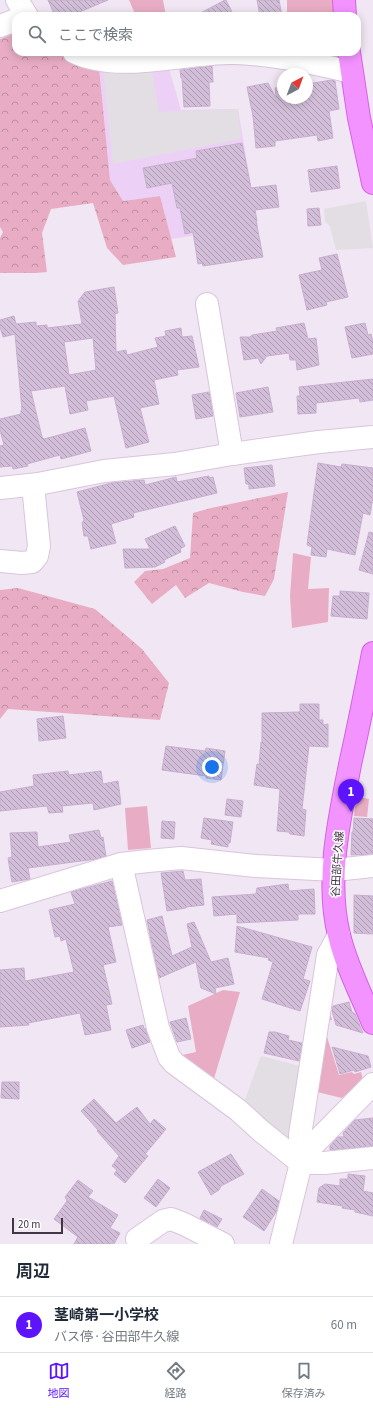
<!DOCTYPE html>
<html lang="ja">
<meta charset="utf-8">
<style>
body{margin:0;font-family:"Source Sans 3","Noto Sans JP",sans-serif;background:#f2f2f3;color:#1f2937}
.compass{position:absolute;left:277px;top:68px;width:36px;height:36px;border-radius:50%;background:#fff;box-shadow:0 2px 10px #0003;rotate:41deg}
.scale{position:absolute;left:12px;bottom:10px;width:51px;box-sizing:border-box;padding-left:4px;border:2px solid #423546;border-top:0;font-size:11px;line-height:14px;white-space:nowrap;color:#423546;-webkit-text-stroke:3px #fff;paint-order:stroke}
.you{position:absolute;left:212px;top:767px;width:14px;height:14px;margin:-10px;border:3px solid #fff;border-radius:50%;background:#1a73e8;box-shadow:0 0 0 6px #1a73e833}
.badge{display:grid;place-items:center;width:26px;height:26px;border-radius:50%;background:#5e13fd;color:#fff;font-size:13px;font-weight:700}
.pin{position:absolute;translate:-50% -33px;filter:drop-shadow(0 1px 2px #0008)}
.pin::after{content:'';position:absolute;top:21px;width:14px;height:12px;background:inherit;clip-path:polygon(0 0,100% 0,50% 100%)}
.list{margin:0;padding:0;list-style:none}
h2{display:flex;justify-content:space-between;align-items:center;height:52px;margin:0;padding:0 16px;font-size:17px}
h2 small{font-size:13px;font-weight:400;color:#747a83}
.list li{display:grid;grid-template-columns:26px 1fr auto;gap:12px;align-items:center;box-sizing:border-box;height:56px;padding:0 16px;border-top:1px solid #e0e1e3}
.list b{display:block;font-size:15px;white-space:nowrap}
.list p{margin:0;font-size:13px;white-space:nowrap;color:#747a83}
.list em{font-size:13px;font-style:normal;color:#747a83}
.icon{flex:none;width:22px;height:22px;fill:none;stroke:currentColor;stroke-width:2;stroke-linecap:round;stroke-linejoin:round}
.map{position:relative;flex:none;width:373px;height:1244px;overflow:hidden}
.search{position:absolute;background:#fff;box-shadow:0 2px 10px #0003;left:12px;right:12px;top:12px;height:44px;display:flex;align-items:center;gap:10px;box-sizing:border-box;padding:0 14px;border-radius:12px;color:#747a83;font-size:15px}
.sheet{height:108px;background:#fff}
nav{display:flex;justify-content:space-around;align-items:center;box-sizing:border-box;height:56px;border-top:1px solid #e0e1e3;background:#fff;font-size:11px;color:#747a83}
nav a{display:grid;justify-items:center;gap:2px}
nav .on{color:#5e13fd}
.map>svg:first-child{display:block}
</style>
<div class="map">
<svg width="373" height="1244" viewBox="0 0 373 1244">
<defs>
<pattern id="forest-crowns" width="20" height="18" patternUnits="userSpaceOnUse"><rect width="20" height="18" fill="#e8adc4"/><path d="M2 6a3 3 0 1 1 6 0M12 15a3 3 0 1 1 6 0" fill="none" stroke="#be8ea1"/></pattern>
<pattern id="building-back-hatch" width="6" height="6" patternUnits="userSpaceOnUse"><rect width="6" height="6" fill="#d2bed8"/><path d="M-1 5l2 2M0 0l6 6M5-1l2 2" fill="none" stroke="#ac9bb1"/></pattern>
</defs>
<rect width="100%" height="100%" fill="#f1e6f3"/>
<path fill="#ecd0f6" d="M168,65l13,45 57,-1 20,117 -87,13 -11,-43 -37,5 -13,-21 -11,-113z"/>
<g fill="#e8adc4">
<path d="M129,0h34l3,16h-30z"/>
<path d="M287,0h47l1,16h-48z"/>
<path d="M303,52h34l1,5 -5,3z"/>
<path d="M293,553l18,4 -3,32 21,-1 -1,34 -36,6 -2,-32z"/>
<path d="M359,797l10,2 -2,18 -13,-1 2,-18z"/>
<path d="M147,806l4,42 -23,2 -3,-42z"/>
<path d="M223,990l17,2 -27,90 -35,-26 18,-4 -8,-46z"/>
<path d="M328,1006l4,14 -7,2 -2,2 16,51 13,-3 2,2 7,-2 2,8 -21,18 -29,-7 12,-84z"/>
</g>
<g fill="url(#forest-crowns)">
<path d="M16,33v19h41l18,9 24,6 11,113 13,21 37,-5 16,61 -53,8 -16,-17 -14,-45 -42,6 -9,24 5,39 -11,1h-36v-35l3,-6 -3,-5v-188z"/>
<path d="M288,492l-14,87 -9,17 -22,-4 -34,-9 -24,15 -9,-13 -24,19 -18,-22 11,-11 18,-2 27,-11 3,-45 18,-5z"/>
<path d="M18,588l77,21 47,40 27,34 -9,37 -152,-11 -8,10v-129z"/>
</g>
<g fill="#e2dee4">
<path d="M152,69l7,43 79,-3 3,30 -128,25 -10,-93z"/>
<path d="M366,201l7,47 -37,2 -6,-24 -5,-5 -1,-12z"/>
<path d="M261,1056l43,11 -12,69 -5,3 -44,-34z"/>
</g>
<g fill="url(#building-back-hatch)" stroke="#c8aed0" fill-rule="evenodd">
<path d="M48,0h60l-38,16h-15z"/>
<path d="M226,0l8,16h-39l30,-16z"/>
<path d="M257,0h22l3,16h-22z"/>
<path d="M212,66l1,16h-4l1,24 -26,1 -2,-29h-1l-1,-8z"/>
<path d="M332,80l3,1 4,28 -10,2 4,27 -15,3 -1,-6 -42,6v5l-19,2 -3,-32 -6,-29 21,-4 7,13h1l-1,-8 8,-1v11h24v-14z"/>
<path d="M242,143l9,45 25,-3 3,22 -24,3 2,11h-1l7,36 -60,9 -1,-3 -4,1 -5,-32 -8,2 -5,-26h-3l-5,-25 -25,5 -4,-20 54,-10 -1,-7z"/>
<path d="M337,166l3,22 -29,4 -3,-22z"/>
<path d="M319,208l2,17 -13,1 -1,-17z"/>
<path d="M337,254l11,43 -22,5 1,3 -20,5 -8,-35 23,-5 -3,-12z"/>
<path d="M114,287l4,26 -3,1 1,38 10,-2 1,5 31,-8 -3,-9 11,-2 -1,-5 16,-3 1,9 10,-1 7,31 -22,3 1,5 -24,5 5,24 -19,4 9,34 -23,6 -12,-52 -28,5 2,9 -18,4 -5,-28 -34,5 11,46 2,2 41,-11 6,23 -30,8 -1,-4 -33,9 1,2 -15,3 -1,-3 -12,1v-21l4,-1 -4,-15v-11l21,-5v-4h1l-7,-76 -12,3 -3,-10v-7l14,-4 2,8 20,-2v4l11,-1v3l35,-4 -4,-23 7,-9zM93,338l3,32 -27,5 -5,-33z"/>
<path d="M304,323l4,16 8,-1 3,27 -22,5 -1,-10h-6l-1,-7 -22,3 -6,8 -3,-6 -14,2 -4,-23h10l2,-2 25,-4 -1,-3z"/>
<path d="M365,323l3,12 3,-1 2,8v12l-21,4 -7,-31z"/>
<path d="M373,379v21l-13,2 -1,-4 -43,5v10l-18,1 -1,-18h3l-1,-9z"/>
<path d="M268,387l5,25 -33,5 -4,-24z"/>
<path d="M209,392l4,24 -17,3 -4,-24z"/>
<path d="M318,463l23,4 1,-3 31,4v29l-3,18 -7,-2 -8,42 -28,-6 -1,8 -15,-2 1,-8 -5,-2z"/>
<path d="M272,465l3,21 -26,3v-5h-3l-2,-16z"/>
<path d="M209,476v2l4,-1 4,16 -84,20 1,4 -23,7 5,19 -25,6 -3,-13h-4l-2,-13 2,-3 -7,-28 34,-9 33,-3 1,5 31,-8 1,5z"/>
<path d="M175,526l10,20 -5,3 1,3 -17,8 1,2 -10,5 -30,1 -2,-19h27l-5,-10z"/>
<path d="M369,532l4,1v41l-14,-4z"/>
<path d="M340,591l29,2 -2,26 -36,-3 2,-20h7z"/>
<path d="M300,704h19v16h4v5l5,-1v23l-19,-1 -7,63 4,1 -2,26 -14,-2 -1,-2 -12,-1 3,-42 -26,-4 3,-21 2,1 2,-23h1v-29l38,-1z"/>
<path d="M63,716l3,22 -27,3 -2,-22z"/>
<path d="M166,746l39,5 1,-3 19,3 -4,29 -15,-2v-2l-44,-6z"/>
<path d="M68,771l1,4 32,-4 2,13 15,-3 3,23 -27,6 -1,-7 -31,3 1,6 -14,1 -2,-7 -47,5v-19l34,-6 -1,-11z"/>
<path d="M227,799l16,2 -2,16 -16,-2z"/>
<path d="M204,818l29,4 -3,21h-2v4l-17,-3 1,-4 -11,-2z"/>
<path d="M354,818l19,1v35l-22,1 1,-23h1z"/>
<path d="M162,821l13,1 -1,17 -13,-1z"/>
<path d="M99,830l2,8 2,-1 3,19 -10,3 -68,9 2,11 -18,3 -4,-24 4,-1 -2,-24 27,-1 1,15 33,-5 -2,-7z"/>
<path d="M183,871l2,9 16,-1 3,26 -18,2v1l-19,3 -6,-38z"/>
<path d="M112,881l10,44 -14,2 8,35 -13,3 9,39 -6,1 5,25 -26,5 -5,-22 -52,10 1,2 -29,2v-57l24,-2 1,13 49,-9 -8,-33 -5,2 -1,-5 -5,1 -6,-27 26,-6 -4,-12z"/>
<path d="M288,884l1,7 25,-2 1,25h-17v6l-61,3v-9l-23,2 -2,-19 44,-3 1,-6z"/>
<path d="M354,895l19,1v38l-19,-1z"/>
<path d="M162,916l10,40 20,-9 -5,-23 7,-2 17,40 17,-4 6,26 -19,4 1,6 -15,-6 -5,-26 -37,16 -12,-58z"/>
<path d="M237,926l75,21 -9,32 7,2 -10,30 -38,-12 11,-37 -5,-2 1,-2 -34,-6z"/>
<path d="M349,1002l3,10 3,2 8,19 -27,-8 -4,-14 1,-5z"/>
<path d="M186,1018l5,21 -14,3 -7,-20z"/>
<path d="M143,1025l1,4 1,-1 5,14 -18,6 -6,-18z"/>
<path d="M269,1032h6l14,4 -1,4 14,3 -3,18 -35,-8z"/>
<path d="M332,1047l36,9 3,11 -16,5 -1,-2 -14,4z"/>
<path d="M2,1082h17v17l-18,-1z"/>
<path d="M94,1099l22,24 21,-16 13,17 4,-5 12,10 -21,25 3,2 -23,27 -11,-9 3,-4 -5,-4 7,-10 -22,-25 1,-1 -17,-19z"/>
<path d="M373,1118v28l-43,4v-4l8,-9h6l-1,-4 12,-13z"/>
<path d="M231,1154l13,20 -23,12 -2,4 -8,5 -13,-23z"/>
<path d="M348,1174l17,2 -2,15 10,2v23l-18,-4v-2l-13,-2 1,-2 -26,-4 2,-14 6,-4 15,2v-7h8z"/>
<path d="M158,1179l12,9 -14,19 -12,-9z"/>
<path d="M78,1180l15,11 -5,6 30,18 -8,13 10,5 -6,11h-40l4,-7 -24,-18 13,-18 -2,-4z"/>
<path d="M262,1189l17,12 -3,11 -12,19 -21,-14z"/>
<path d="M204,1210l18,9 -5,8 -17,-9z"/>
</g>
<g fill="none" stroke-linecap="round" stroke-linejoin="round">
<defs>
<g id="minor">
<path d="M17,0l10,16"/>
<path d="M0,26l16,-6"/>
<path d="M74,52c46,22 111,0 160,1 40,1 79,10 117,19"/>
<path d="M207,304l25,150"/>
<path d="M0,488l38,-4 66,-13 71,-7 57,-10 87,-12 54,-5"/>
<path d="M0,561l22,2 10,-1 5,-6 2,-10 -6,-61"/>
<path d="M121,864l37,164 11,29 5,6 64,47 23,21 40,32h23l49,-5"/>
<path d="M0,901l121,-37 27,-3 33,-3 75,8 79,4 38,-4"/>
<path d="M301,1163l12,-18 60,-61"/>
<path d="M137,1239l26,-18 8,-2 13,5 39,20"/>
<path d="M281,1244l20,-81 -1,-28 28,-180 11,-20"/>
</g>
<g id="major">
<path d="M344,0l1,16"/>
<path d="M349,52l10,66 14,65"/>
<path d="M373,653c-7,36 -14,71 -22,107 -11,55 -26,119 -12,175 7,30 22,59 34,88"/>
</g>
</defs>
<use href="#minor" stroke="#d9c5dd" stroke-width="24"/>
<use href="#major" stroke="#d461e5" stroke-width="24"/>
<use href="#minor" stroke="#fff" stroke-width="22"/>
<use href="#major" stroke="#f393ff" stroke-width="22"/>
</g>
<g text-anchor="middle" stroke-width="3" stroke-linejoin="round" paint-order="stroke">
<g font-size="11" fill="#423546" stroke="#fff">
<text transform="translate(337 864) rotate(-86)" y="4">谷田部牛久線</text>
</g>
</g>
</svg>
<svg class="compass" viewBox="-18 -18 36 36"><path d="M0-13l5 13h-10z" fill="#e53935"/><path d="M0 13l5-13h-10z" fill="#747a83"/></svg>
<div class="scale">20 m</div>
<div class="you"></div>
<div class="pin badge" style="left:351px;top:812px">1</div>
<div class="search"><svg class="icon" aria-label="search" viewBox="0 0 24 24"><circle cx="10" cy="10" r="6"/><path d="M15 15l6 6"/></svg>ここで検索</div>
</div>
<section class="sheet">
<h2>周辺<small></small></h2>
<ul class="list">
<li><span class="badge">1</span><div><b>茎崎第一小学校</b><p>バス停 · 谷田部牛久線</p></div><em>60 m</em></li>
</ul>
</section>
<nav>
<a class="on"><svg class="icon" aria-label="map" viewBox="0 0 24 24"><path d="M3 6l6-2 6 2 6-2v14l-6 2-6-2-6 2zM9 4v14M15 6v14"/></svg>地図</a>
<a><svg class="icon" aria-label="directions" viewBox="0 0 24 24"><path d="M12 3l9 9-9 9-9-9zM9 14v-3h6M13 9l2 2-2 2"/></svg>経路</a>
<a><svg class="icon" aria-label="saved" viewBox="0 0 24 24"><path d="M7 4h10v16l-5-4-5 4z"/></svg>保存済み</a>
</nav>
